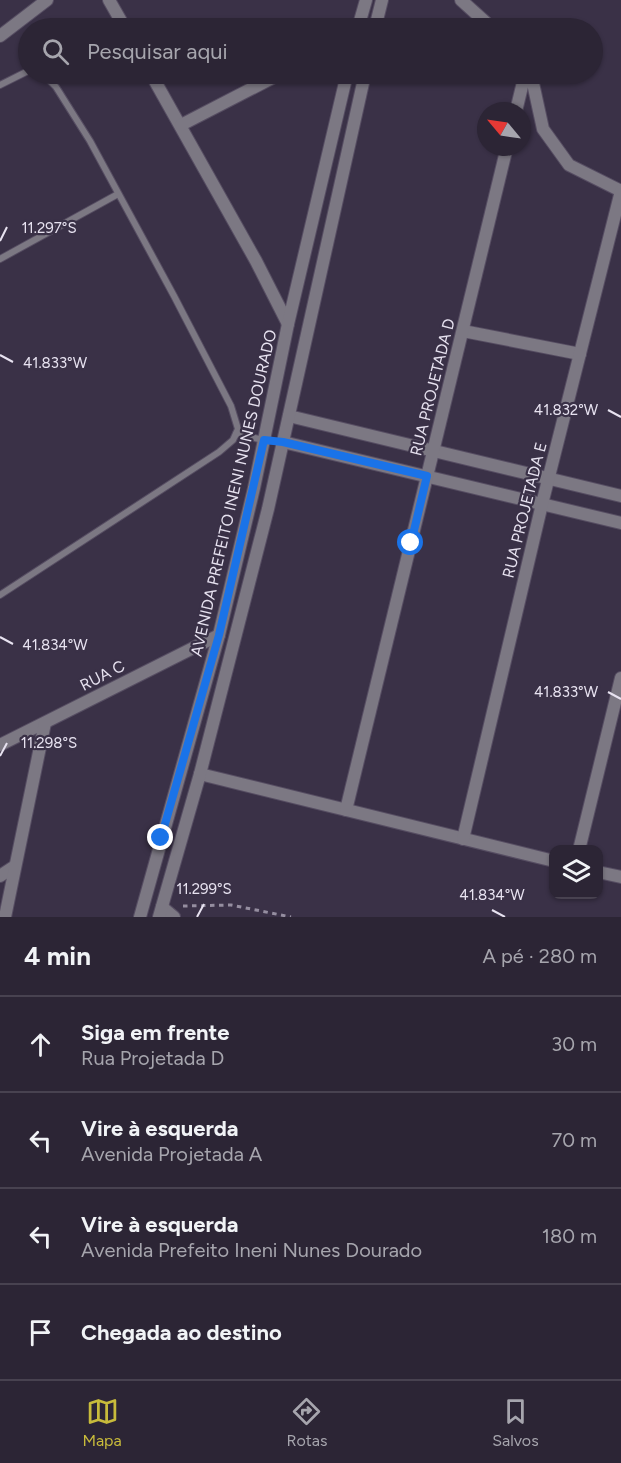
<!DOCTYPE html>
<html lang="pt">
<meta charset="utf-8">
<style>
body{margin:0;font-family:Figtree,sans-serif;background:#383141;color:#f1f3f6}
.controls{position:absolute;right:18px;bottom:18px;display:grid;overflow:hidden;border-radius:12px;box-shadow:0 2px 4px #0004}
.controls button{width:54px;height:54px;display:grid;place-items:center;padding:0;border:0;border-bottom:2px solid #484250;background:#2c2535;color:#f1f3f6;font:30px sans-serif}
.compass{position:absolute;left:477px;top:102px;width:54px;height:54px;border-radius:50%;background:#2c2535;box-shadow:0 2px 4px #0004;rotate:299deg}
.stop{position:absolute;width:18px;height:18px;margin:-14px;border:4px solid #1a73e8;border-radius:50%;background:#fff}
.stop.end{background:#1a73e8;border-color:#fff;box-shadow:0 2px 6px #0008}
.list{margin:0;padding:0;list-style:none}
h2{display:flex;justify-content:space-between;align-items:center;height:78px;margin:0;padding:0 24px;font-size:26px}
h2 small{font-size:20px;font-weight:400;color:#a6a5ad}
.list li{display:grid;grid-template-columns:39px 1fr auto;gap:18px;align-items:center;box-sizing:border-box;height:96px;padding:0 24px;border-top:2px solid #484250}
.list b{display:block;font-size:22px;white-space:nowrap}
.list p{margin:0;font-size:20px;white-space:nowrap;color:#a6a5ad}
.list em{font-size:20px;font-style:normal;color:#a6a5ad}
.icon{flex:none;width:33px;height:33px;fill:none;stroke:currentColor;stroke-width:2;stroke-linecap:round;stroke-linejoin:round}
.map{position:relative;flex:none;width:621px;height:917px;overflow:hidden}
.search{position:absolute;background:#2c2535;box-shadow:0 2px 4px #0004;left:18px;right:18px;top:18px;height:66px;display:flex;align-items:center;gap:15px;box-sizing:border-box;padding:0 21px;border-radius:33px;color:#a6a5ad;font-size:22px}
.sheet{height:462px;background:#2c2535}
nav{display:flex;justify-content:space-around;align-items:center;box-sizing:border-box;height:84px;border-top:2px solid #484250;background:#2c2535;font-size:16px;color:#a6a5ad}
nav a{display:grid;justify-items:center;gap:3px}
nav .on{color:#c8bb3b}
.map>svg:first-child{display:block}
</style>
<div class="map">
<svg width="621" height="917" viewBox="0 0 621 917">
<rect width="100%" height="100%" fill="#3a3147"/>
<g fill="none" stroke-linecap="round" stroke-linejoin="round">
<defs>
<g id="service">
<path d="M0,85l28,-14"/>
<path d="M0,259l118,-65"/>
<path d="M236,434l28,6"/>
<path d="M0,595l219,-143 14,-12 5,-11 -7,-23 -57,-110 -84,-155 -34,-54 -13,-13"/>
</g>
<g id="minor">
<path d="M109,0l16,28"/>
<path d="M461,0l31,28"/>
<path d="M0,36l47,-36"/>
<path d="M151,74l105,187 32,63"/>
<path d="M531,74l12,55 26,36 52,26"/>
<path d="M516,111l9,-37"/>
<path d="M181,125l99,-51"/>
<path d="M463,331l117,23"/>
<path d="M289,416l332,80"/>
<path d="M283,442l338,81"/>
<path d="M0,745l219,-110"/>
<path d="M200,774l354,87"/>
<path d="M346,810l161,-663"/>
<path d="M463,839l79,-335 79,-313"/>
<path d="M579,850l42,-172"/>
<path d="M598,872l23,5"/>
<path d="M0,876l15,-10"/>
<path d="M162,907l12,10"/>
<path d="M5,917l40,-194"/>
</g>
<g id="tertiary">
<path d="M358,28l8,-28"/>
<path d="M375,28l7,-28"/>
<path d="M140,917l79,-282 35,-147 34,-164 59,-250"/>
<path d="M159,917l41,-143 68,-265 97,-435"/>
</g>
</defs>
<use href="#service" stroke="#564d62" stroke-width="8"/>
<use href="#minor" stroke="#564d62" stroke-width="14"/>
<use href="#tertiary" stroke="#564d62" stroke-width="14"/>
<path stroke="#958ea0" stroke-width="3" stroke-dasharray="4.5 4.5" stroke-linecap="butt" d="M183,906l48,-1 60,12"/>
<use href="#service" stroke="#7c7883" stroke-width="6"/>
<use href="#minor" stroke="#7c7883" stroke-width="12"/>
<use href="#tertiary" stroke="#7c7883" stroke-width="12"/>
</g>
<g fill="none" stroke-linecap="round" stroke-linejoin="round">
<path stroke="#1a73e8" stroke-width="8" d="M161,838l58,-203 45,-195 19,2 144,34 -16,67"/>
</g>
<path fill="none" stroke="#e7e2f0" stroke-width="2" d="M0,241l7,-14M0,355l13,7M608,410l13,7M0,637l13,7M608,692l13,7M0,756l7,-13M492,910l13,7M197,917l7,-13"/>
<g text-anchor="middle" stroke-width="4.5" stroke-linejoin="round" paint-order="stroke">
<g font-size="16" fill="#e7e2f0" stroke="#3a3147">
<text transform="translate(432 387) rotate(-76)" y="6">RUA PROJETADA D</text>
<text transform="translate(233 493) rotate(-77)" y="6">AVENIDA PREFEITO INENI NUNES DOURADO</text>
<text transform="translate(524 510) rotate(-76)" y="6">RUA PROJETADA E</text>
<text transform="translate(102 675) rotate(-27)" y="6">RUA C</text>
</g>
</g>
<g font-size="15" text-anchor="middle" fill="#e7e2f0" stroke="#3a3147" stroke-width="4.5" stroke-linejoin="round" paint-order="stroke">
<text x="49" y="233">11.297°S</text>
<text x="55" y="368">41.833°W</text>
<text x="566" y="415">41.832°W</text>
<text x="55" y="650">41.834°W</text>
<text x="566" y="697">41.833°W</text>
<text x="49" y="748">11.298°S</text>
<text x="204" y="894">11.299°S</text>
<text x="492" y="900">41.834°W</text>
</g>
</svg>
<div class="controls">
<button><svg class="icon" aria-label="layers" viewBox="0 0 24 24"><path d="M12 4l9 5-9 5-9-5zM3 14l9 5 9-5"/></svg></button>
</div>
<svg class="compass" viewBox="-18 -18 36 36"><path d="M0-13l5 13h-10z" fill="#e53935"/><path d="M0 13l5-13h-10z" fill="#a6a5ad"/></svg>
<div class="stop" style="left:411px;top:543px"></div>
<div class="stop end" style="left:161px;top:838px"></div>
<div class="search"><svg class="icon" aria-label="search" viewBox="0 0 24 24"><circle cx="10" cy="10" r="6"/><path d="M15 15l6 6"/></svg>Pesquisar aqui</div>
</div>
<section class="sheet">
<h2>4 min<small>A pé · 280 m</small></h2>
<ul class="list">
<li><svg class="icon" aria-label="ahead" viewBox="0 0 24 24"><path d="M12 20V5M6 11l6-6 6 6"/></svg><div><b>Siga em frente</b><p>Rua Projetada D</p></div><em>30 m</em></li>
<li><svg class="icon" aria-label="left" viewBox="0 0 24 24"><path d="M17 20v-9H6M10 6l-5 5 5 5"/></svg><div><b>Vire à esquerda</b><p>Avenida Projetada A</p></div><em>70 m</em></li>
<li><svg class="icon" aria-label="left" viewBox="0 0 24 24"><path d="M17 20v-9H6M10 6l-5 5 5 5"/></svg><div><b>Vire à esquerda</b><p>Avenida Prefeito Ineni Nunes Dourado</p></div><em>180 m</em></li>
<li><svg class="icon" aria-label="arrive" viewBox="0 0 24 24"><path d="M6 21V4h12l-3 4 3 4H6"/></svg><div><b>Chegada ao destino</b></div></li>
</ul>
</section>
<nav>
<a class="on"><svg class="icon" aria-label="map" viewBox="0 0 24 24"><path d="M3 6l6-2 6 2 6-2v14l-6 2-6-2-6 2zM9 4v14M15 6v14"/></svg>Mapa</a>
<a><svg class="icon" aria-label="directions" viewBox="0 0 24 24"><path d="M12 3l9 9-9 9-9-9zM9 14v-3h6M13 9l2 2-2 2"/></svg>Rotas</a>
<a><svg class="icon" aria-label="saved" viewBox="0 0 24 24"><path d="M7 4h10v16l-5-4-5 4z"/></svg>Salvos</a>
</nav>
